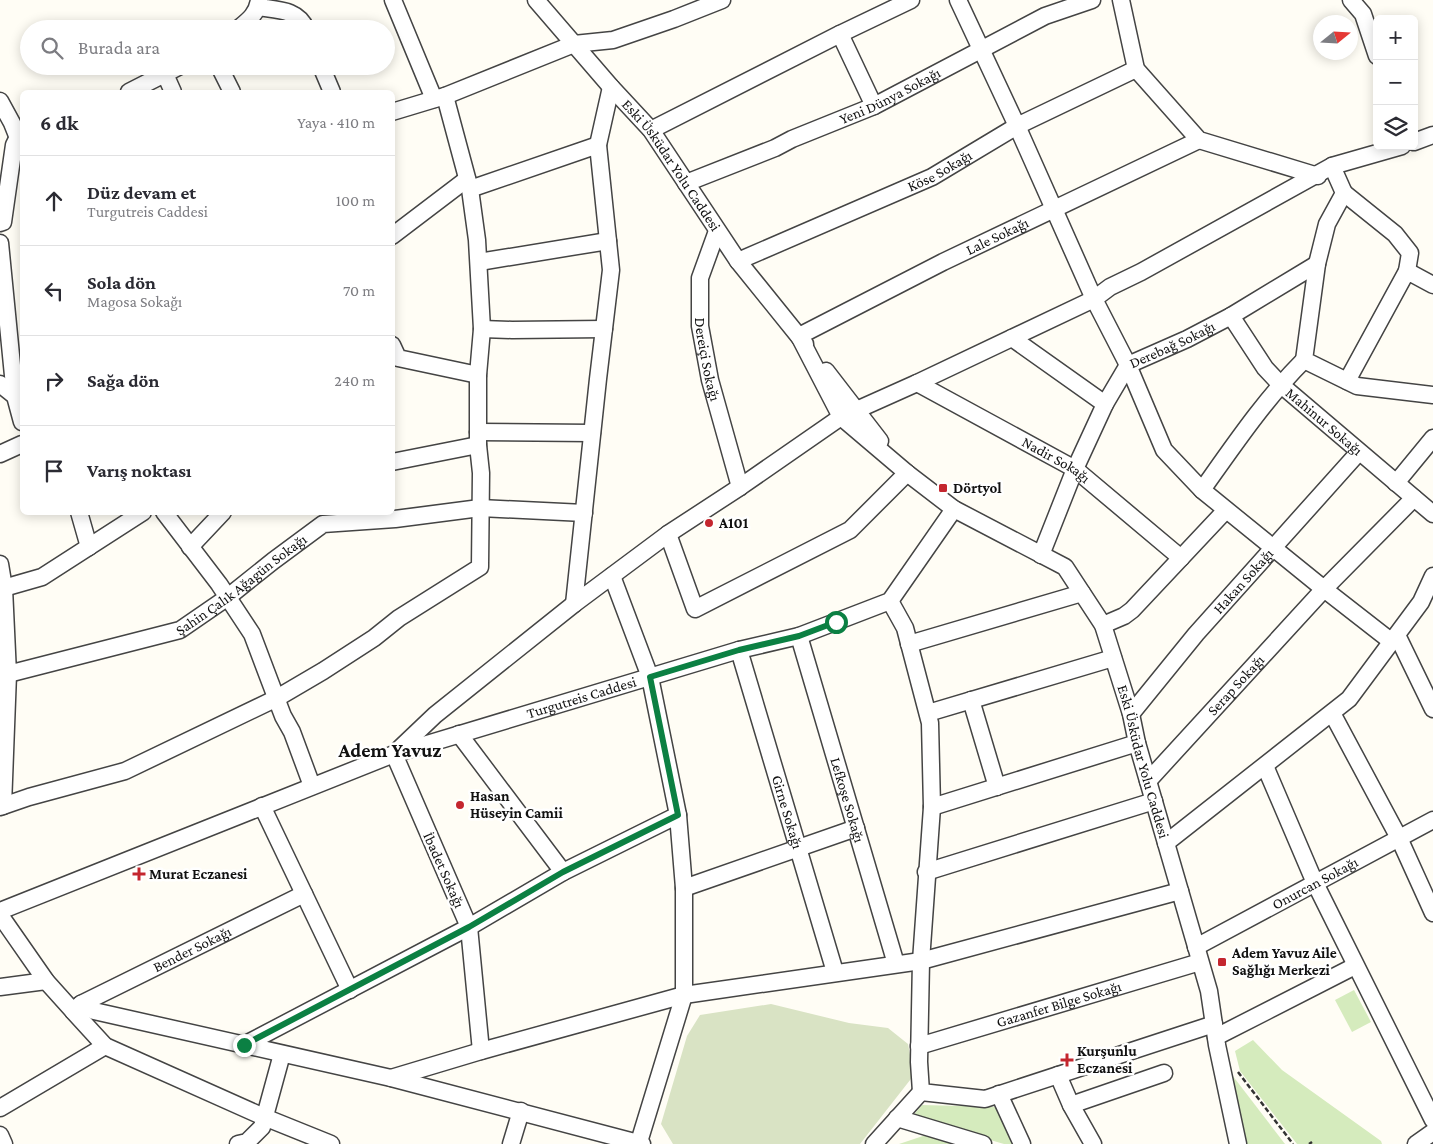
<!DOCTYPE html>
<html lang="tr">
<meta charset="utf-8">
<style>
body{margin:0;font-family:"Crimson Pro",serif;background:#f7f7f7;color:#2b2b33}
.controls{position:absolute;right:15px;top:15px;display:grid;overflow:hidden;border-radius:8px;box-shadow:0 2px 12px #0003}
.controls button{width:45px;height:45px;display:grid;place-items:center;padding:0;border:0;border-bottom:1px solid #e1e1e2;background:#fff;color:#2b2b33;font:25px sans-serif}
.compass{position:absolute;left:1313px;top:15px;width:45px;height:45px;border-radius:50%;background:#fff;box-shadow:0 2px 12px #0003;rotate:72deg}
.stop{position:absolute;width:15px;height:15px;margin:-11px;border:4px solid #0b8043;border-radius:50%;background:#fff}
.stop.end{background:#0b8043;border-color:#fff;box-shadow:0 1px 5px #0008}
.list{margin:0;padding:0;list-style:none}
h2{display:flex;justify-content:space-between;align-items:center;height:65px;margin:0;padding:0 20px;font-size:21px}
h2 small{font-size:16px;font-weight:400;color:#7c7c81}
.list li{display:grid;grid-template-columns:32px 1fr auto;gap:15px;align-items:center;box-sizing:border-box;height:90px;padding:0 20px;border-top:1px solid #e1e1e2}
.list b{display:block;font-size:19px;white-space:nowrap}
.list p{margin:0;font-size:16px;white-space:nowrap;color:#7c7c81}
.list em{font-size:16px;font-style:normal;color:#7c7c81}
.icon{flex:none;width:28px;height:28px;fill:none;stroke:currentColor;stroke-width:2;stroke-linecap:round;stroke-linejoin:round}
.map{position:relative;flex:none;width:1433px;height:1144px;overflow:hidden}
.search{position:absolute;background:#fff;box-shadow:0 2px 12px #0003;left:20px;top:20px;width:375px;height:55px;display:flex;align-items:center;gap:12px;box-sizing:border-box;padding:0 18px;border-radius:28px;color:#7c7c81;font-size:19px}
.panel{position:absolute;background:#fff;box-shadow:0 2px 12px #0003;left:20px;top:90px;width:375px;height:425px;border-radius:8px}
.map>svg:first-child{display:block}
</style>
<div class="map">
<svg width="1433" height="1144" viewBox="0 0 1433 1144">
<rect width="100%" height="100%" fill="#fffdf5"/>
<g fill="#d5ebbd">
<path d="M1354,990l17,32 -19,10 -17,-32z"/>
<path d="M1253,1040l29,30 99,71 1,3h-85l-57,-73 -5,-20z"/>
<path d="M1229,1071l56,73h-40z"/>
<path d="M922,1105l78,2 14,37h-10l-92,-27z"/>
<path d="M926,1135l40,9h-67z"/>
</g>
<path fill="#d9e3c4" d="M771,1004l78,19 39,5 20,16 6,31 -54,69h-187l-12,-20 26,-88 13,-21z"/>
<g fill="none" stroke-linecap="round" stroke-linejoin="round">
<defs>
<g id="minor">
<path d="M393,0l41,99"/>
<path id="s1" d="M536,0l75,87 40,43 87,131 67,83"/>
<path d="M958,0l59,126 77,173 34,66 36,85 38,40 122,99 90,-91"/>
<path d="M1121,0l15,69 63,71 119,36"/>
<path d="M1351,0l12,14 14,42"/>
<path d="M258,7c19,3 40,2 48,22"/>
<path d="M238,29c11,-9 19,-15 21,-29"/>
<path d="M840,34l34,72"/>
<path d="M219,66l13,26"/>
<path d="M321,66l11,26"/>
<path d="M165,74l8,18"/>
<path d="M129,92l51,-26"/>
<path d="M0,101l12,22 10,25"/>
<path d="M392,112l53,-16 129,-52 39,-4 61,-21 48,-19"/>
<path d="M651,130l189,-96 71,-34"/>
<path d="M1414,142l19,-7"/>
<path d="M1332,166l12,27 -17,31 -10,40 -13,96 53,26 76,9"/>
<path id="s2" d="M686,183l89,-35 17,-9 82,-33 171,-90 47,-16"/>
<path d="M470,189l128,-44"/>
<path d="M1344,193l51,41 15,19 -3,18"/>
<path d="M0,223l3,-1 11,-77 2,-4 6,-3"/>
<path id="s3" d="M717,231l-17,47v48l10,54 30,107"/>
<path d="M392,236l75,-57"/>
<path d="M0,243l15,153"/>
<path id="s4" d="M738,261l194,-84 85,-51 119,-57"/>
<path d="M479,262l129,-21"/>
<path id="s5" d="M1231,316l34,52 15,16 153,130"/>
<path d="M482,329l30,1 92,-1"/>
<path id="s6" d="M799,336l42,81 66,56 47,36 111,58 38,58 28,89 6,29 72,248 8,54 21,99"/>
<path id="s7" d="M799,336l144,-74 256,-122"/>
<path d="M1012,338l93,66"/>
<path d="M392,345l6,13 80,17"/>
<path d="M826,371l54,70"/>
<path d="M1347,381l60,-110 26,14"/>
<path id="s8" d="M917,383l158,86 106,89"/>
<path d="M0,384l15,12 7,26"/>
<path d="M478,432l114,1"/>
<path d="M0,454l22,-10"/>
<path d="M392,462l86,-17"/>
<path d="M1396,483l37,-45"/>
<path d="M1202,490c32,-45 63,-91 102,-130"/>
<path d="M79,512l10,35"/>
<path d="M164,512l55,72 33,50 31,82 9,16 20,54"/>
<path d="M668,534l27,75 155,-79 57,-57"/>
<path d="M190,547l33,-35"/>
<path id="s9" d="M1041,555l34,-86 30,-65 23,-39 59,-26 44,-23 86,-52"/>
<path id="s10" d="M0,564l4,24 4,86 172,-44 48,-33 45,-36 50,-37 72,-5 85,-11 104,5"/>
<path d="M612,576l38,101 28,138"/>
<path d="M0,589l42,-12 101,-65"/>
<path d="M890,601l15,27 25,95 2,84 -11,154 -2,101 2,30 64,7 229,-75"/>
<path d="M574,604l24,-225 13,-109 -13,-125 13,-58"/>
<path d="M1103,625l21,-9 8,-6 94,-100"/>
<path d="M1397,635l36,74"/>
<path id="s11" d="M799,636l97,328"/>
<path d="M909,644l173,-51"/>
<path id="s12" d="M739,650l96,322"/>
<path d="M971,700l26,87"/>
<path d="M928,713l185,-55"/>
<path d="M1332,713l67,125 34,75"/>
<path id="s13" d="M1131,714l65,-80 163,-182"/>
<path d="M459,734l104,138"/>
<path d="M1265,766l50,117 118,237"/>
<path id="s14" d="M1148,781l176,-192 68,53"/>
<path d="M3,806l5,-132"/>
<path d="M262,806l88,184"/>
<path d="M0,807l29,-10 96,-26 152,-73 46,-27 51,-33 25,-20 81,-51 1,-94 -3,-28v-70l4,-46 -5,-89 -7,-51 -25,-93"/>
<path d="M932,807l205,-64"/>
<path d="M1166,843l183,-144 72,-97 12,-26"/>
<path d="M926,872l228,-71"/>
<path d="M684,888l172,-60"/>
<path d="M0,911l394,-157 41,-39 139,-111 94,-70 72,-47 101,-70 76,-34 177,-84 16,-12 31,-15 191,-106 70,-20"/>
<path d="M0,915l46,66 27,30 8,-7 13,7 297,67 251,66"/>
<path id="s15" d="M1196,947l237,-127"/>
<path d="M0,987l46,-6"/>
<path id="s16" d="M81,1004l223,-110"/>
<path d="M73,1011l32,35 159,71 67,27"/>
<path d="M1216,1037l139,-71"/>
<path d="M244,1045l225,-118 94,-55 115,-57 6,73v107l-45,147"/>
<path id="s17" d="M919,1046l281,-84"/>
<path id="s18" d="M481,1051l-12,-124 -75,-173 345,-104 60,-14 91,-35 64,-92"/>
<path d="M1058,1075l13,30 22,39"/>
<path d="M391,1078l90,-27 203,-56 237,-34 259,-70"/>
<path d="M999,1094l23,50"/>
<path d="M1071,1105l93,-32"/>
<path d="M0,1108l105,-62"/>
<path d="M897,1118l86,26"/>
<path d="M0,1135l4,9"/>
<path d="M238,1144l9,-2 15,-15 20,-73"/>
<path d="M511,1144l10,-33"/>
<path d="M874,1144l47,-52"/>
<path d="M1416,1144l17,-12"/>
</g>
</defs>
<use href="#minor" stroke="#444" stroke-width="19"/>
<g stroke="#333" stroke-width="2.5" stroke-dasharray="5 2.5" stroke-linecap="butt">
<path d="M1238,1072l55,72"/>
<path d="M1309,1144l3,-2"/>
</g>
<use href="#minor" stroke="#fff" stroke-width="16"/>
</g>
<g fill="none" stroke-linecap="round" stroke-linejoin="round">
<path stroke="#0b8043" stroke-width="6" d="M244,1045l225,-118 94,-55 115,-57 -28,-138 89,-27 60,-14 37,-14"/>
</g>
<g fill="#c4262e" stroke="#fff" stroke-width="2">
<rect x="938" y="483" width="10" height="10" rx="2.5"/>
<circle cx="709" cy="523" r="5"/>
<circle cx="460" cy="805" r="5"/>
<path d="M136.5 866.5h5v5h5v5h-5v5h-5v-5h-5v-5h5z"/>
<rect x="1217" y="957" width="10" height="10" rx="2.5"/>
<path d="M1064.5 1052.5h5v5h5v5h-5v5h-5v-5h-5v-5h5z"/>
</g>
<g text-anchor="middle" stroke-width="5" stroke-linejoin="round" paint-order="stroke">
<g font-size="15" fill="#111" stroke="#fff">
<text dy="5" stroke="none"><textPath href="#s2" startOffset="222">Yeni Dünya Sokağı</textPath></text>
<text dy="5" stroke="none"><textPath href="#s1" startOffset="214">Eski Üsküdar Yolu Caddesi</textPath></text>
<text dy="5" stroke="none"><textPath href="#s4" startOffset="221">Köse Sokağı</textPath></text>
<text dy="5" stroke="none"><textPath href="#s7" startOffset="222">Lale Sokağı</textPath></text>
<text dy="5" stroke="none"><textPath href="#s9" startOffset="258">Derebağ Sokağı</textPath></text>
<text dy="5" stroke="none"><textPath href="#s3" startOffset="132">Dereiçi Sokağı</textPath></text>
<text dy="5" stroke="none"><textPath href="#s5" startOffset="142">Mahinur Sokağı</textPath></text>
<text dy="5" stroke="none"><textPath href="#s8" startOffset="159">Nadir Sokağı</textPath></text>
<text dy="5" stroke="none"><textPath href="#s13" startOffset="174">Hakan Sokağı</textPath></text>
<text dy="5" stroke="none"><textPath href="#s10" startOffset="364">Şahin Çalık Ağagün Sokağı</textPath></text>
<text dy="5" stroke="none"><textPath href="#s14" startOffset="130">Serap Sokağı</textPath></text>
<text dy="5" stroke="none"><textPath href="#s18" startOffset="509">Turgutreis Caddesi</textPath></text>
<text dy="5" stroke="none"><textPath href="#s6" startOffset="574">Eski Üsküdar Yolu Caddesi</textPath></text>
<text dy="5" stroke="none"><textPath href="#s11" startOffset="171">Lefkoşe Sokağı</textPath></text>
<text dy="5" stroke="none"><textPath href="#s12" startOffset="169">Girne Sokağı</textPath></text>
<text transform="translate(444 870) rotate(66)" y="5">İbadet Sokağı</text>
<text dy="5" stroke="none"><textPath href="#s15" startOffset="135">Onurcan Sokağı</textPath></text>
<text dy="5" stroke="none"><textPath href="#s16" startOffset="124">Bender Sokağı</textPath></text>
<text dy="5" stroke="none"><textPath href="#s17" startOffset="146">Gazanfer Bilge Sokağı</textPath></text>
</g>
<g font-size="15" font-weight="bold" fill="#111" stroke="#fff" text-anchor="start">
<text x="953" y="493">Dörtyol</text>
<text x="719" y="528">A101</text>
<text x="470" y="801">Hasan<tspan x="470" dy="17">Hüseyin Camii</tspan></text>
<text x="149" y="879">Murat Eczanesi</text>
<text x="1232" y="958">Adem Yavuz Aile<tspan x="1232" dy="17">Sağlığı Merkezi</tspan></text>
<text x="1077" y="1056">Kurşunlu<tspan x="1077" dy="17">Eczanesi</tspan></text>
</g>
<g font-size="20" font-weight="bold" fill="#111" stroke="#fff">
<text x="390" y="757">Adem Yavuz</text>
</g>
</g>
</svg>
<div class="controls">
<button>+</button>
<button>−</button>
<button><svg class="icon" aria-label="layers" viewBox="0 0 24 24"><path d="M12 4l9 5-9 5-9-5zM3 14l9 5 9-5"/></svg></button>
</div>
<svg class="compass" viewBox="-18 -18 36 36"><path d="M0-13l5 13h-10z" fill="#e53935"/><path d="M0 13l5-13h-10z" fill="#7c7c81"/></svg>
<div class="stop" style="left:836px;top:622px"></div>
<div class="stop end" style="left:244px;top:1045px"></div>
<div class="search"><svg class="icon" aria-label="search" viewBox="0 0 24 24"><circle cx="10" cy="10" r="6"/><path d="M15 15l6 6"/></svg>Burada ara</div>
<section class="panel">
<h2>6 dk<small>Yaya · 410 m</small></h2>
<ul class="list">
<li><svg class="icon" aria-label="ahead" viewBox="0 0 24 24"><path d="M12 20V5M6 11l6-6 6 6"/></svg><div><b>Düz devam et</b><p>Turgutreis Caddesi</p></div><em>100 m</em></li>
<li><svg class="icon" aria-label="left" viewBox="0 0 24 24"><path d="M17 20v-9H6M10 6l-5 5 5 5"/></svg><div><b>Sola dön</b><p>Magosa Sokağı</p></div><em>70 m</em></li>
<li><svg class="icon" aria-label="right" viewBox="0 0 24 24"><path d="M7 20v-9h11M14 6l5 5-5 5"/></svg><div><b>Sağa dön</b></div><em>240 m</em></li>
<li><svg class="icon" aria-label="arrive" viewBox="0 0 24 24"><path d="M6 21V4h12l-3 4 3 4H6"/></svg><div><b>Varış noktası</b></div></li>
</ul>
</section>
</div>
